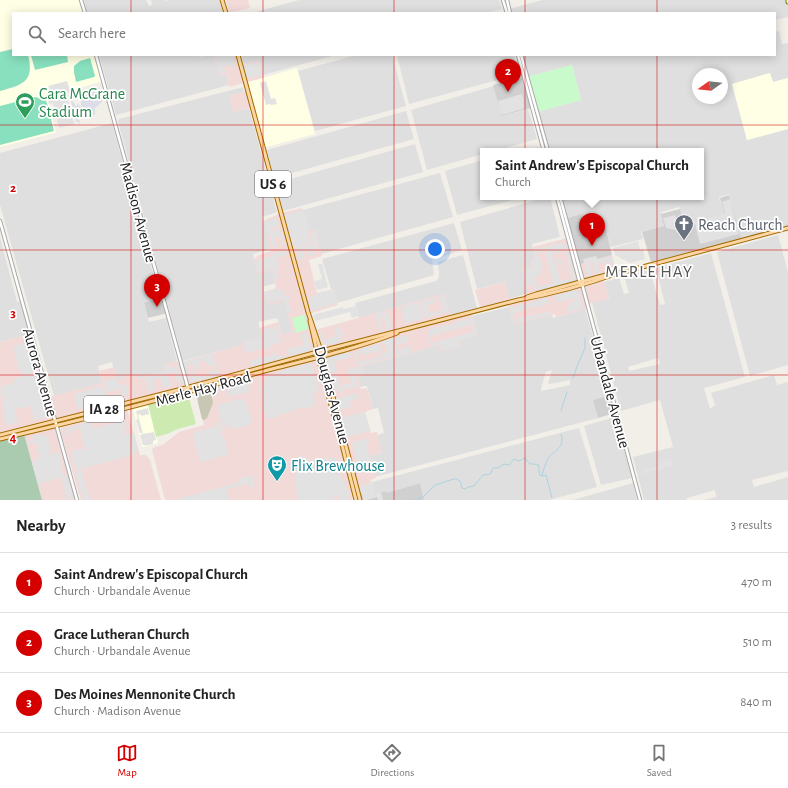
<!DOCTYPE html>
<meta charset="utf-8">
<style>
body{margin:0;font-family:"Alegreya Sans",sans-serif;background:#f2f2f2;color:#222}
.compass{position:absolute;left:692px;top:68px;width:36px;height:36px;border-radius:50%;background:#fff;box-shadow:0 2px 10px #0003;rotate:255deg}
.you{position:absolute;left:435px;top:249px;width:14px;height:14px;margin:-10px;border:3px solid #fff;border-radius:50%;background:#1a73e8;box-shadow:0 0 0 6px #1a73e833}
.badge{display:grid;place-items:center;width:26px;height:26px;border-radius:50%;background:#d40000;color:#fff;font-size:13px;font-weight:700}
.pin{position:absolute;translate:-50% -33px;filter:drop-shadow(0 1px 2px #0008)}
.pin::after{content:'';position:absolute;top:21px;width:14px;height:12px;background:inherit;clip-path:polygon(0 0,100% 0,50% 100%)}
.popup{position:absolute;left:480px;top:148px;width:224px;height:52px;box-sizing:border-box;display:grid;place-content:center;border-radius:0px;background:#fff;filter:drop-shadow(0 1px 3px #0005);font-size:13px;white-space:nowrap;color:#767676}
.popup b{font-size:15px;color:#222}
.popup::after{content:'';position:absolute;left:50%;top:100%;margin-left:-8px;border:8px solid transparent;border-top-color:#fff}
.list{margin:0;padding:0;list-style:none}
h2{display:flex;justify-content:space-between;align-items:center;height:52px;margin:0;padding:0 16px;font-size:17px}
h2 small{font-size:13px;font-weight:400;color:#767676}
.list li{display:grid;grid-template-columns:26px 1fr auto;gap:12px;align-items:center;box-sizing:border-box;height:60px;padding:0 16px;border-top:1px solid #e0e0e0}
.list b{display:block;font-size:15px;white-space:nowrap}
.list p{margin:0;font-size:13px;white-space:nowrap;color:#767676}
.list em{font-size:13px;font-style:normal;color:#767676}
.icon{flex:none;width:22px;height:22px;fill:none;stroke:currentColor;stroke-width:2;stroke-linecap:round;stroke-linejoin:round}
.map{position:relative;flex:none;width:788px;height:500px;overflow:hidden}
.search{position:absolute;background:#fff;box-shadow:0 2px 10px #0003;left:12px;right:12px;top:12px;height:44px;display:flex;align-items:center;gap:10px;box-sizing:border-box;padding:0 14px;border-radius:0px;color:#767676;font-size:15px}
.sheet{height:232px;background:#fff}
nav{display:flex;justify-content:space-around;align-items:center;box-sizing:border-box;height:56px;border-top:1px solid #e0e0e0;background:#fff;font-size:11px;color:#767676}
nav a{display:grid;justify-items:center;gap:2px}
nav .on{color:#d40000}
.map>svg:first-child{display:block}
</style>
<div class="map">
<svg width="788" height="500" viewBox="0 0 788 500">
<rect width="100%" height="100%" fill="#f2efe9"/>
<g fill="#e0dfdf" fill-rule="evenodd">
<path d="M84,0h62l3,6 3,-1 -1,-5h13l1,1 4,-1h50l4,13h-136z"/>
<path d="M299,0h200l3,9 -16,4h-234z"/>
<path d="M542,0h246v17l-13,3v-7h-265l-1,-4z"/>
<path d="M779,31l3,13 6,-1v35l-15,4 -3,-9 -38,11 15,56 41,-11v99l-47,13 -12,-47 -10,3 5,16 -30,8h-11l-4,-14 -18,5 3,14 -23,6 2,7 -32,8 -5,-18 -19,5 -6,-20 -15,4 -6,-21h141v-46h-153l-11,-39 44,-12 -9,-35 -45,12 -6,-22h254v-23zM698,74h24v24h-24z"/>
<path d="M99,55h100l1,2 5,-2h9l6,20 6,-1 3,11 -113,30z"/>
<path d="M241,55h95l-73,20 -4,-14 -15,4z"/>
<path d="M357,55h35l14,51 -91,25 -17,-60z"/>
<path d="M397,55h117l5,19 -110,30z"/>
<path d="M494,86l8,30 26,-7 9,30 -42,12h-12v3l-56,16 -16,-60z"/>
<path d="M243,87l1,5 -15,4 4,16 16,-4 28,104 -15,5 9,32 -18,5 5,19 14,-3 3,13 -12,4 5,18 16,-5 9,32 -11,3 -5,-17 -19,4 4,15 -20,5 1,3 -60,16 -65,-239 1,-3z"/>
<path d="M406,111l8,28 -140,39 -7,-28z"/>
<path d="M112,123l48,176 -16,5 5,18 17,-4 11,43 -14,4 2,7 -28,7 -1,-5 -12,3 1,1 -8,2 -5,-18 -14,4 4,17 -48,13 -54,-191v-52z"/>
<path d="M415,144l8,28 -140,39 -7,-28z"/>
<path d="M483,160v37h41l-67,18 -12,-44z"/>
<path d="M440,173l13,44 -132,37 -6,-24 -6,2 -6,-22z"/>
<path d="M547,197h3l10,40 -28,7 3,15 -3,7 -10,3 7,24 -20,6 -4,-17 -28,7 -17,-67z"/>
<path d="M454,223l8,27 -30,10 2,15 -97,28 -3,-14h-3l-9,-30z"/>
<path d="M778,235l10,37v93l-38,11 -33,-124z"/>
<path d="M0,237l17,65 5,-1 9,33 -31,8z"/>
<path d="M711,253l34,124 -41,11 6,21 5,-4 -4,-12 63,-18 3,10 11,-3v89l-36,9 2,7 34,-10v23h-84l12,-3 -1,-7 -28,8v2h-43l-11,-43 40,-10 -13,-47 -39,11 -29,-108 17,-5 -5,-16 15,-4 5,16 5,-1 -5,-17 26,-6 10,35 5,-1 -9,-36zM658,358l2,6 -31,7 -1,-4z"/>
<path d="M463,255l14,53 -27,7 -6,-21 -85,24 -4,-15 81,-22 2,-2 1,-3 -1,-14z"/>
<path d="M509,307l5,17 38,-9 1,3 32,-9 25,86 -17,5 5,18 -223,59 -5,-21 12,-3 -5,-18 7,-2 -6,-25 -5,1 -6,-23 -7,1 -2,-11 6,-1 -2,-9 77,-21 21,2 -2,-7 19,-5 -5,-19zM552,370l-4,13 2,1 20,-4v5l-29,6 1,-6 4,-13z"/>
<path d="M615,417l17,61 -31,7 -17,-59z"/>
<path d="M579,428l18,59 -48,13h-125l-4,-17 -33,10 -1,-2 -11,3 -3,-12z"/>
<path d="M633,483l4,17h-65l26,-7z"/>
</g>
<g fill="#f2dad9">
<path d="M226,0h22l2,8 -21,5z"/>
<path d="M214,55h24l3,11 18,-5 5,17 -35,9 -3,-13 -6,2z"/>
<path d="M247,91l5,16 -19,5 -4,-16z"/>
<path d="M302,208l7,23 6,-1 7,26 -13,4 8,33 17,-4 4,16 -29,9 8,38 -317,83v-93l31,-8 18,63 53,-14 -3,-12 15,-4 3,13 7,-2v-2l12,-3 2,6 27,-7 -2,-7 14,-4 1,2 64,-18v-3l20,-5 -3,-9 19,-6 4,13 11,-3 -9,-31 -16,4 -4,-13 12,-4 -4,-18 -14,4 -4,-15 5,-4 12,-4 -8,-30 18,-8z"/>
<path d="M568,238l12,44 -51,14 -7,-27 9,-3 -1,-6 5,-1 -3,-12z"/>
<path d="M612,255l5,18 -34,8 -5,-17z"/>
<path d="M603,278l6,21 -21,5 1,4 -33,9 -1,-3 -41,11 -6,-22 -27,7 -6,-20 30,-8 5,20 26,-5z"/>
<path d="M444,294l7,24 20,-6 6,23 -19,5 2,7 -19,5 -2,-7 -77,21 2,9 -6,2 2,10 1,2 6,-1 6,21 -8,3 6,21 6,-1 5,21 -12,3 6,22 -5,2 3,10 -14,4 -2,-2 -36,-136 79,-24 -80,19 -6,-21z"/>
<path d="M314,360h2l2,3 24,86 10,47v4h-187l-13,-50 1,-2 11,-4 15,-12 25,-7 -8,-30v-2l1,-1z"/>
<path d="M125,410h2l1,2 12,43h6l4,5 11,40h-80l-21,-70 1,-2z"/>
<path d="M57,426l20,74h-35l-18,-66z"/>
</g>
<g fill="#ffffe5">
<path d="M0,0h81l4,13h-72v42h83l7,26 -33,10 -3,-10 -19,5 4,13 -4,2 8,31 -2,1 -54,14z"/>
<path d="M297,68l18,66 -52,14 -18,-65z"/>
<path d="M770,73l3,9 15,-4v51l-41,11 -15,-56z"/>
<path d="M148,404l10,39 -14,4h-1l-10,-37 2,-3z"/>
</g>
<g fill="#d0d0d0">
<path d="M522,78l1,1 8,29 -29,8 -9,-31z"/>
<path d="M729,195l12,43 -90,24 -9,-30 22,-6 -3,-12 19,-5 3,12 10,-3 1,3 30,-8 -4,-15z"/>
<path d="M581,214l6,20 19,-5 6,26 -32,9 -13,-46z"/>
<path d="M161,298l4,15 -1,1 -16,4 -4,-15z"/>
<path d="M610,395l5,16v2l-17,5 -5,-18z"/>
<path d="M420,483l4,17h-62l-2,-6 14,-4 1,4 11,-3 1,2z"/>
</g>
<path fill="#c7c7b4" d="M210,389l3,14 -6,15 -3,2 -2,-1 -4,-16 -1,-10z"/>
<path fill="#cdebb0" d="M183,395l6,3 7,26 -18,5 -11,5 -11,3 -8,-33z"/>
<path fill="#aacbaf" d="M24,434l18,66h-42v-61z"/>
<g fill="#c8facc">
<path d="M572,65l9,35 -44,12 -10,-35z"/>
<path d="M304,315l1,1 3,13 -12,4 -4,-15z"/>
</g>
<g fill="#88e0be">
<path d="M13,49v6h15c7,27 -6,30 -28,36v-39z"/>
<path d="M31,55h36l1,7 -33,8z"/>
<path d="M90,58l5,18 -1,1 -18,5 -2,-10v-6l6,-5z"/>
<path d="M35,97l11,3 8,31 -54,14v-39z"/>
</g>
<g fill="#e2e2e2" fill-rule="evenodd">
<path d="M215,55h6l1,1 4,-1 7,1 2,9 -7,2 -1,-2 -3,1 1,6 -5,2z"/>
<path d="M256,63l1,2 2,-1 3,11 -15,4 -4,-13z"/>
<path d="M67,81l5,16 -2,1 -2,-7 -3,1v2l-10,3 1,1 7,-2 1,2 3,-1 7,27 -15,4 -6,-25 -4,1 -1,-4 5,-1 -4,-13z"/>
<path d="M266,81l5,18 4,-1 2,6 -6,1 -1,-1 -4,1 -6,-22z"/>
<path d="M522,94l2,7h-1l1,5 -1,3 -21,6 1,-2h-2l-3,-12z"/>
<path d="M730,199l9,35 -39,10 -5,-20 -2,1 1,2 -18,5v-2l-10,-2 -3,-10 12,-3 2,8 16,-5 1,3 31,-8 -3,-11z"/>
<path d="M303,210l6,22 -2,1 3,10 -17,5 -8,-33z"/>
<path d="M276,218l3,8 -7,2v3l8,-2 1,5 2,-1 2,11 -2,1 -3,-9 -5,1 2,10 -4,1 -3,-13 -3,1 -3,-13h1v-2z"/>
<path d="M315,233l4,16 -5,2 1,4 -8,2v-1l2,-1 -2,-5 -4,1 1,7 -6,2 -2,-5 3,-1 -1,-4 -2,1 -1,-3 16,-4v2l2,-1 -3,-11z"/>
<path d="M638,241l2,9 3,-1 2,10 -15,4 -15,-8 -2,-7z"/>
<path d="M562,242l1,4 4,-1 8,33 -1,2 1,2 -32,8 -1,-1 -7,2 -2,-7 -6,2 -4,-17 10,-3 -2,-6 4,-1 -2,-9 10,-3 1,5 -8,2 2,4 2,-1 3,11 -2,1 1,5 -7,2 3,11 15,-4 -9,-36zM564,249l3,9 4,21 -8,2v-1h-3l-4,-17 3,-1 1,2h1l2,7h2l-2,-3 -1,-6 -1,-2 -1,1 -1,-3 -2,1v1l-3,1 -2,-7 9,-2 -1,-2z"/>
<path d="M285,250l2,5 -11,3 3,11 -2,1 2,8 -4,2 -2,-9 1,-1v-1l-13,3 -1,-2 -2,1 -3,-9 5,-2v-1l13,-3 -1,-2z"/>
<path d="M596,256l2,3 -2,1 16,-4 1,6 -7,3 -1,-3 -8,2 3,11 -4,1 -4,-15 -3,1 3,13 -4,1 -5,-17z"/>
<path d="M318,264h4l6,23 -11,3 -3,-9 8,-2z"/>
<path d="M279,288l2,3h2l1,5h5l1,5h-2l2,8h1l1,3 -4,1 -5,-15 1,-2 -2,1 1,2 -15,4 -3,-11z"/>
<path d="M334,289l3,14 -24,7 -3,-1 -2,-11 8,-2v-2z"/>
<path d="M577,289l1,1 5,19 -15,3 -1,-4 3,-1 -1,-4 6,-1 -1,-4 -17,4 -2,-6z"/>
<path d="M444,296l4,16 -24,6 -4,-16 14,-3 1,4 -8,2 2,8 8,-2 1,2 1,-1v-2l4,-1 -3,-10 -4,1 -1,-2z"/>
<path d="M547,298l2,6 -19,4 -1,-2h-2l1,3 -14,4 2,6 34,-8 1,3 -36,10 -5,-16z"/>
<path d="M417,303v2l2,-1 4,15 -15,3v2h-2l-5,-17z"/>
<path d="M356,306l3,10 -7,2 -2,-6 -35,9 -2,-6 30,-8 1,2z"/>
<path d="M385,311l1,3 2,-1 4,16 -4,1 -4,-12 -1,-1h-2l-1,1 3,13 -3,1 -5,-17 3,-1v-1z"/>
<path d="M471,318l5,17 -19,5 1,7 -16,4 -2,-7 -9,2 -4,-13 3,-1v-3l19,-5v3l4,-1v-3zM471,325l2,7 -41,11 -2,-7z"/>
<path d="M277,326l3,10h-2l1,2 2,-1v5l-7,2v1l-5,2 1,2 -4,1v-2l-19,5v-2h-3l-1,-5 2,-1 -1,-3 17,-5 2,1 -2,-8 11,-3 1,3 2,-1 -1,-2z"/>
<path d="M338,326l1,4h2l2,6h-2v2l-1,1 1,3 -13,3 -6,-2 -3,-10h3l2,7 2,2h2l-1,-3 10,-3 -3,-9z"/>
<path d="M305,333h2l4,15 -1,1v2l-21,5 -2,-7 17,-4 -3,-10z"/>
<path d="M407,335l1,7 -12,3 2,5 12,-4 2,6 -13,3 -2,-1 -1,2 -10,3v-2l-2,1 -1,-5 4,-1v-3l-1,-5 -3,1 -1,-4z"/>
<path d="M379,342l4,15h-1l1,2 -26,7 -3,-13 2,-1v-1l2,-1 1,3 -2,1 2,8 21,-5 -2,-6 -16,4 -2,-6 17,-4z"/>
<path d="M25,343l8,27 -2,3v1h1l1,3 3,-1 6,21 -3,2 1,2h4l3,13 -1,3 -12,3 -3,-14 -8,2h-3l-1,-1 -4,1 3,13 -2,2 -10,2 -3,-9 2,-2 -3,-10 2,-3 -2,-4 -1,1 -1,-10h1v-2l12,-3 2,-4 7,-2 -1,-7 -2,1 -6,-24z"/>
<path d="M349,352l2,5 -17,5 2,10 -6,1 -3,-12h1l-1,-1 1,-2h2v-1z"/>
<path d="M276,353l1,4 8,-2 1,3 -34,9 -1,-7 17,-4v1l3,-1v-2z"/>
<path d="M213,354l6,22 -12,3v-1l-14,4 -1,-2 -2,1 -2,-9 6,-1 2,6 10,-3v1l4,-1 -1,-3 6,-1 -1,-5 -6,1 -2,-5h-4l-4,1 2,6 -6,2 -2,-7 -5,1 1,7 -3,1 -2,-10z"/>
<path d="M309,363l1,3 2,-1 3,12 -1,1h2l3,12h-2l-1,3 -4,3 2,1 2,7h-3v2l-9,3 -1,-2 -12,4v1l-12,3v1l-3,1v1l-3,1v-1l-3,1 -1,-1h-3l-5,-20 2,-1 -2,-4 3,-2 -4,1 -1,-4 4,-2v-1h-1l2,-5 1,1 2,-3 -1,-1 4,-3 1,2 1,-1v-1l11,-3 1,1v-2l12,-3 1,2v-2z"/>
<path d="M176,364h2l1,4 -2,1 2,5h1l3,8 -2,3 -1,-3 -3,-1 -2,-7h1v-2l-8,2 3,12 -8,2 -3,-10 -7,2 2,10 -6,2 -4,-14 21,-6 -2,-6 6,-1 1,2 2,1 4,-1z"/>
<path d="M361,366l2,8 -7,2 2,5 -4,2 1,1h1l1,3 -8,2 -1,-2 -3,1v2l-8,2v-2l-2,1 -4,-17h2l1,1 3,-1 3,12 -3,1 1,2 5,-2v-3l6,-1 1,2h2l-5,-15z"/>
<path d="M115,378l3,6 3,1 5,-1 2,10 -6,3v3l-13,3 -1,-2 -2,3 -1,-2 -27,7 -4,-15 16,-4v1l2,-3 9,-2 1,3 2,-1 3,12 16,-6 -2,-6 -14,5 -3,-12z"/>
<path d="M245,380v2h2l2,6v2h-1v2l-14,4 -1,-2 -2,1v1l-3,1 -2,-6 2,-1 -1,-1 -13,4 -1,-4z"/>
<path d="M357,393l2,5 -9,3 1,6 -12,3 -3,-11z"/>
<path d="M239,399v1l6,-1 7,24 -9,3v1l-13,2 -2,-5 -3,1 1,2 -3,1 -6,-23z"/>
<path d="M148,408l1,6 -8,2v-2l-3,1 5,19 11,-2 2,8 -3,1v3l-8,2v-1h-2l-3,-10h2v-2h-2l-4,-13 2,-1 -2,-8z"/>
<path d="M365,412l5,19 -24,6 -5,-19z"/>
<path d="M122,421l1,2 2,-1 2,5 -3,1 2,7 8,-2 4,17 -3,1 1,3 -55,15 9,31h-7v-1l-7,-25 1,-2 -1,-6 -2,-1 -3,-11h2l-1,-3 11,-3 2,3 3,-1v-3l-3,1 -5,-20 -12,4 1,5 -2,1 -2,-9 26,-7 2,7z"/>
<path d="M220,422l1,5 -1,1h1l2,4 -2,1 1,4 2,-1 2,8h-2h2l2,8h-1v3l-27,7 -7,-28 3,-1 -1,-1 2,-1 5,-1v2l1,-2 6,-2 1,2v-2l6,-1 1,1 -1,-5z"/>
<path d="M42,434l1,3 4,-1 4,13 -2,1 1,5h1v-2l5,-1v2l3,-1 3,12h-2l2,7 2,4 3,-1 6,23h-3v2h-3l-6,-23 -23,7 -6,-21 2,-1v-3l6,-2 -4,-15 -8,2 -1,-2 6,-2 -1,-4z"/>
<path d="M368,438l1,5 -3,1 5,17 -13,4 -6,-22z"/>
<path d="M304,456l2,6 17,-4 6,1 7,-2 1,9 3,11h2v2l4,6v4h2l1,6 -1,5 -9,-1v-3h-4l-1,1 -1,2 3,1h-38l-4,-33 -3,-8z"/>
<path d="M672,458l2,7 -31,9 -1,-4 16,-4 -1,-4z"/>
<path d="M251,476l4,2 -3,1 4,6h-2l-1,3 -2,1 -2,-6 -23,7 3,10h-55l66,-18 -3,-3z"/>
<path d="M372,482l3,12 6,-2 2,8h-5l-1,-3 -10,3h-4l-1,-6h-1l-2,-8z"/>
</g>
<path fill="#dddde8" d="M93,92h6v2l3,4v4l-7,6v7h-1l-3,-3h-4l-3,5 -5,-3 -2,5 3,2 -1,2 1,1h-1l-1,-2 -2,-1 -6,-24h2v-1h1l-1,4 3,5 1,1 2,-2 3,3v-6l1,-3 3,-3 5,-1z"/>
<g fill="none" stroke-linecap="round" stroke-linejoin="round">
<g stroke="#aad3df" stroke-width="1">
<path d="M573,378l5,-14 7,-16v-10"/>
<path d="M561,411l6,-19"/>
<path d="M542,475c2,-6 3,-12 7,-18 7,-8 16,-9 12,-23"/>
<path d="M414,500l9,-3 12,-12 19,-6h2l4,2 2,7 3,1 3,-2 6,-1 9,-11 7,-1 3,-6h5l6,-4 5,1 5,-6 5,2 6,-3 5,6h5l1,1h3v7l1,3 2,1 4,-1 6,23"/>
</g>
<defs>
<g id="tertiary">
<path d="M81,0l4,13"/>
<path d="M503,0l4,13"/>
<path d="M507,0l3,13"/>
<path d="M96,55l92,333"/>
<path d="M518,55l26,96"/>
<path d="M521,55l27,96"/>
<path d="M557,197l23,86"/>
<path d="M560,197l23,84 -1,3 58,216"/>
<path d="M0,221l77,279"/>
</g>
<path id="secondary" d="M788,0v2"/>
<g id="primary">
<path d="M222,0l4,13"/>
<path d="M238,55l70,257 13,39 39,149"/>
<path d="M620,273l168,-45"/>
<path d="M527,297l9,-3 70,-19"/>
<path d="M310,321l12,52 19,68 15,59"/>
<path d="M0,435l182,-46 139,-38 197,-51c35,-6 70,-16 103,-28"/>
<path d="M0,439c90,-21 179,-44 268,-69 43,-11 87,-21 129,-37"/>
</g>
</defs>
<use href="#tertiary" stroke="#a9a9a9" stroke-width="4.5"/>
<use href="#secondary" stroke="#707d05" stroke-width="5"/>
<use href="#primary" stroke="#a06b00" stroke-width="5"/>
<use href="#tertiary" stroke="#fff" stroke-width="2.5"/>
<use href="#secondary" stroke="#f7fabf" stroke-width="3"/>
<use href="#primary" stroke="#fcd6a4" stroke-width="3"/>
</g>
<path fill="none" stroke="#d40000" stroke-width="1" stroke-opacity="0.55" d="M131,0v13M263,0v13M394,0v13M525,0v13M657,0v13M131,55v445M263,55v445M394,55v445M525,55v445M657,55v445M0,125h788M0,250h788M0,375h788"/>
<defs>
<symbol id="stadium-pin" viewBox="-11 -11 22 30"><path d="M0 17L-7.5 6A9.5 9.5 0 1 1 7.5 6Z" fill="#2e9e5b" stroke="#fff"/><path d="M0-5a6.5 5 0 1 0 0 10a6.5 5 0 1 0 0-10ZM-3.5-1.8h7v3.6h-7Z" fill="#fff"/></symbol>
<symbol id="church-pin" viewBox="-11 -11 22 30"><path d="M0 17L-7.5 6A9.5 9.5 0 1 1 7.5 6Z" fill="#6b7280" stroke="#fff"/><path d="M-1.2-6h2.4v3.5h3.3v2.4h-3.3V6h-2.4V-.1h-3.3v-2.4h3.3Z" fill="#fff"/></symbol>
<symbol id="theatre-pin" viewBox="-11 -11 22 30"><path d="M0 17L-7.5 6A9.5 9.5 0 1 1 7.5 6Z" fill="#0f9aa8" stroke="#fff"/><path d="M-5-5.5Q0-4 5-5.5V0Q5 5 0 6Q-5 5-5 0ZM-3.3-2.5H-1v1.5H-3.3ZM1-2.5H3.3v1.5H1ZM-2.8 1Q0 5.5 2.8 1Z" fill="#fff"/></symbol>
</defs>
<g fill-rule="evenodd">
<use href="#stadium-pin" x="14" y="91" width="22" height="30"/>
<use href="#church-pin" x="673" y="213" width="22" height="30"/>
<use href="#theatre-pin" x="266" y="454" width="22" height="30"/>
</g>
<g text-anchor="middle" stroke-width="3.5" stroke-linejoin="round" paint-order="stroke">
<g fill="#fff" stroke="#646464" stroke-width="1">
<rect x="255" y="171" width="36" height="26" rx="3"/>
<rect x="84" y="396" width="40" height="26" rx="3"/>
</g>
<g font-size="15" font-weight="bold" fill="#222">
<text x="273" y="189">US 6</text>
<text x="104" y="414">IA 28</text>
</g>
<g font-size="16" fill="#27864d" stroke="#fff" text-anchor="start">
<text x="39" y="99">Cara McGrane<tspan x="39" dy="18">Stadium</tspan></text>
</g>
<g font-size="16" fill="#222" stroke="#fff">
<text transform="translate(139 212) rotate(75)" y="6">Madison Avenue</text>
<text transform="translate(41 372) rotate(74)" y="6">Aurora Avenue</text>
<text transform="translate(203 388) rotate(-15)" y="6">Merle Hay Road</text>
<text transform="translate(611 392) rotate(75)" y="6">Urbandale Avenue</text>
<text transform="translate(333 395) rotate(75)" y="6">Douglas Avenue</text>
</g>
<g font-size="16" fill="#5b616d" stroke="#fff" text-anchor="start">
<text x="698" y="230">Reach Church</text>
</g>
<g font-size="16" fill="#0d838f" stroke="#fff" text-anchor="start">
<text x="291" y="471">Flix Brewhouse</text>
</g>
<g font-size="17" letter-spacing="1" fill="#555" stroke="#fff">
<text x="649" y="277">MERLE HAY</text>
</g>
</g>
<g font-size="13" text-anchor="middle" font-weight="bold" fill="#d40000" stroke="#fff" stroke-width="3.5" stroke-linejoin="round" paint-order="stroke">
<text x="13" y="192">2</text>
<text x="13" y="317">3</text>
<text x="13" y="442">4</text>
</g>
</svg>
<svg class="compass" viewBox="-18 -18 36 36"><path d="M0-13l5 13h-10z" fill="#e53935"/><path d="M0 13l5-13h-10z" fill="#767676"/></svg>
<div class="you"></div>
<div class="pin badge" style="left:592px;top:246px">1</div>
<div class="popup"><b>Saint Andrew's Episcopal Church</b>Church</div>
<div class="pin badge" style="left:508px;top:92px">2</div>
<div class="pin badge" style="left:157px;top:307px">3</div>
<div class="search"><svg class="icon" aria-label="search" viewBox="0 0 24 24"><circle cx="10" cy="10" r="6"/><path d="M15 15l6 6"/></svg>Search here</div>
</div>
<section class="sheet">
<h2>Nearby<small>3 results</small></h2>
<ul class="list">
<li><span class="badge">1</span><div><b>Saint Andrew's Episcopal Church</b><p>Church · Urbandale Avenue</p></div><em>470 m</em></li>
<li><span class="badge">2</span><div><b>Grace Lutheran Church</b><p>Church · Urbandale Avenue</p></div><em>510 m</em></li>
<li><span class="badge">3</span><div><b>Des Moines Mennonite Church</b><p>Church · Madison Avenue</p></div><em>840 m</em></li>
</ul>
</section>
<nav>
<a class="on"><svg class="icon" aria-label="map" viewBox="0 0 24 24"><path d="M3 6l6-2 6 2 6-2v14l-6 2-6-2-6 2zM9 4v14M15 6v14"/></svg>Map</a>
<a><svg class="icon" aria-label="directions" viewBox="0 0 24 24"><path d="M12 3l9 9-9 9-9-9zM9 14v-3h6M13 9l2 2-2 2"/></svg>Directions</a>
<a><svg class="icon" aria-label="saved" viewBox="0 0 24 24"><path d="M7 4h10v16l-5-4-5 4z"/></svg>Saved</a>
</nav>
